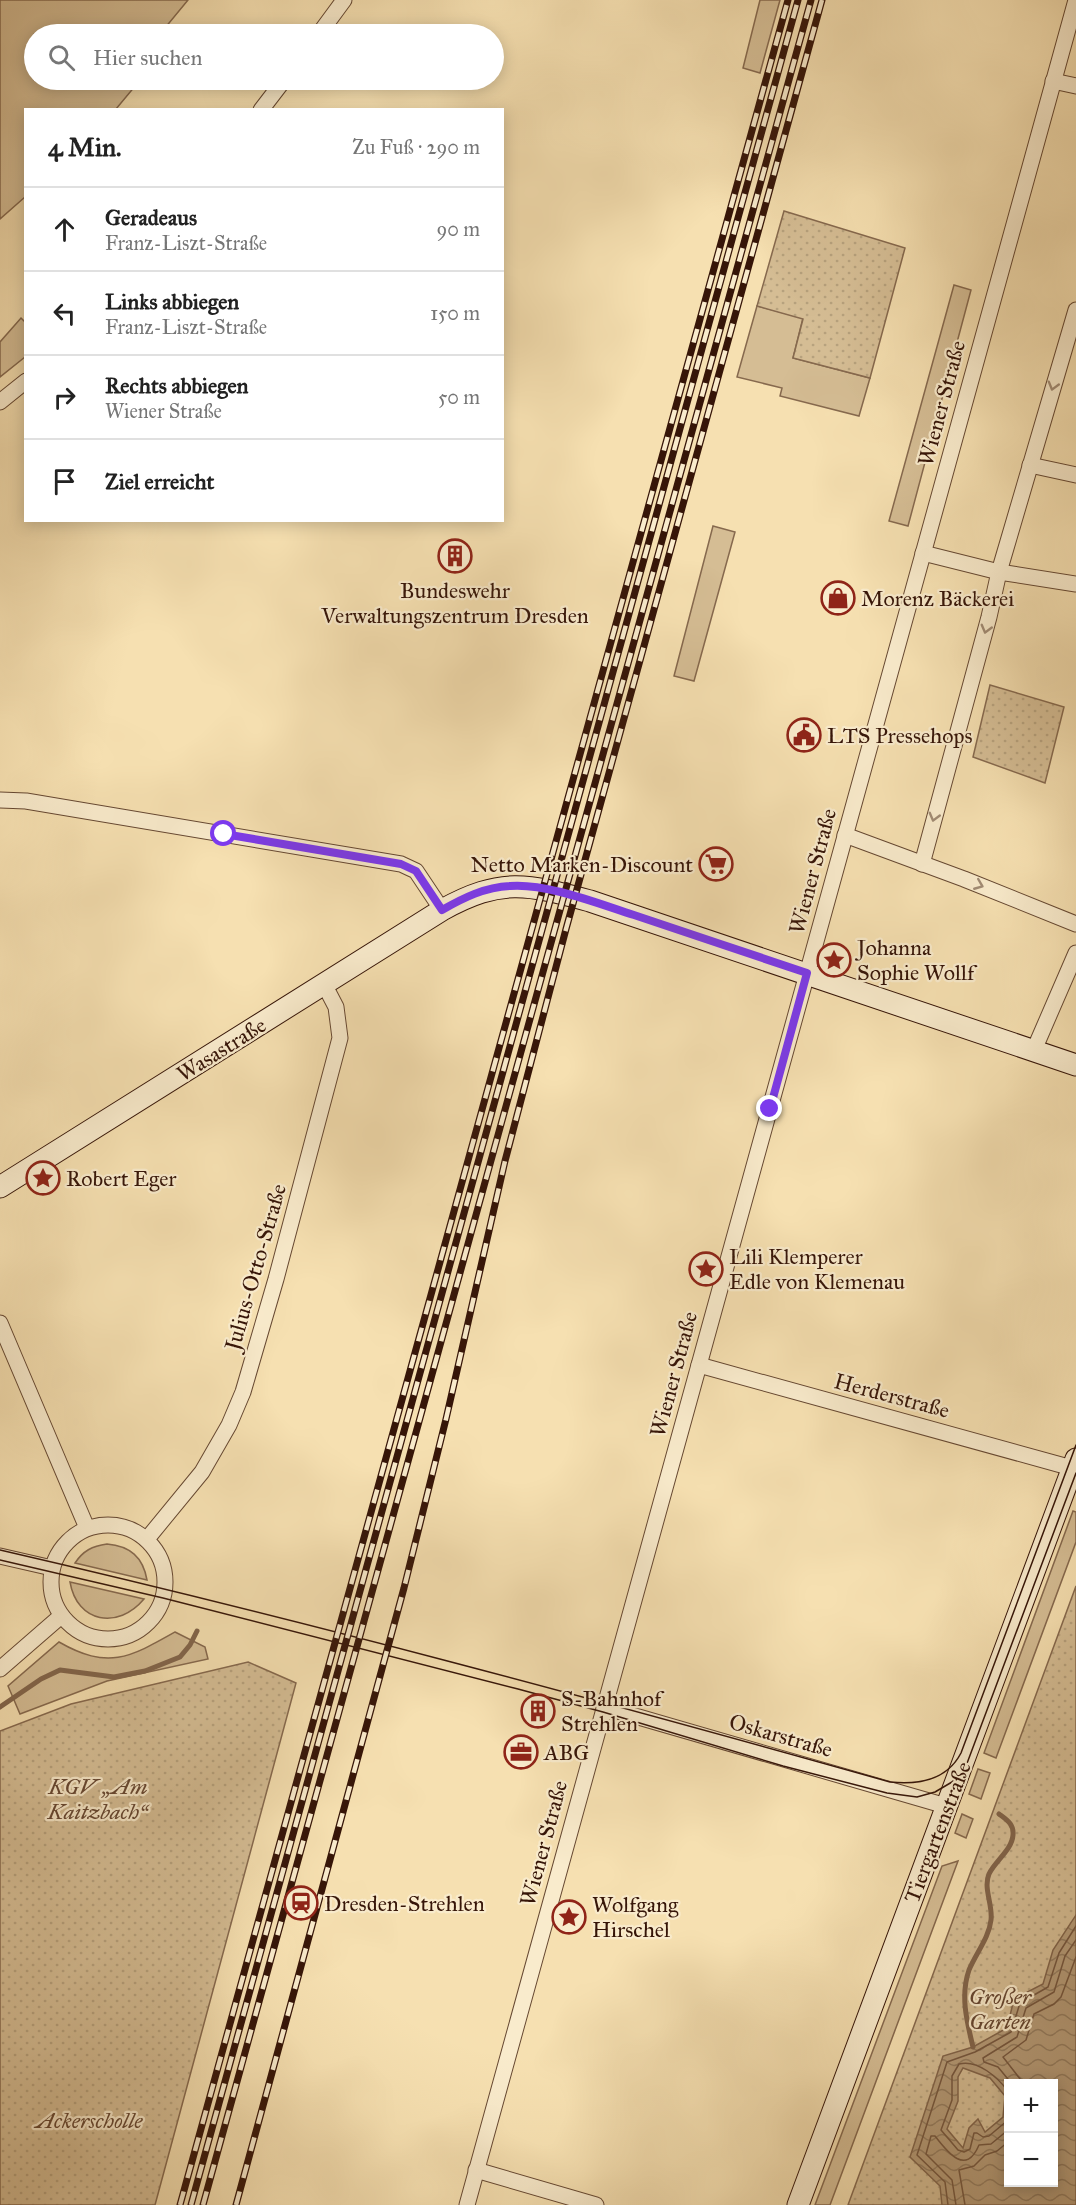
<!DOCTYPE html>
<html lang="de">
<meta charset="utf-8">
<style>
body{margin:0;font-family:"IM FELL Great Primer",serif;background:#f6f6f6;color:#222}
.controls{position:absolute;right:18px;bottom:18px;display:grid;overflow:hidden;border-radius:0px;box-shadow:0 3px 15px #0003}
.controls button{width:54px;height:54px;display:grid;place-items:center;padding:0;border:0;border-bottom:2px solid #e0e0e0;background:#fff;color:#222;font:30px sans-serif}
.stop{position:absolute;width:18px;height:18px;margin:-14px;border:4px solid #7c3aed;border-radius:50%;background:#fff}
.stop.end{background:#7c3aed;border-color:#fff;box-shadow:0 2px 6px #0008}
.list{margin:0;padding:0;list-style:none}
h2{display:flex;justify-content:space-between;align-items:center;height:78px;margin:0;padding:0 24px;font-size:26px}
h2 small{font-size:20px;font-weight:400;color:#767676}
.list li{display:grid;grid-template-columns:39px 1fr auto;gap:18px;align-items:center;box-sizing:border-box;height:84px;padding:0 24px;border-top:2px solid #e0e0e0}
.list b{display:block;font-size:22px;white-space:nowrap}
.list p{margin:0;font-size:20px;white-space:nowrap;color:#767676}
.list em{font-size:20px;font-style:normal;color:#767676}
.icon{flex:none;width:33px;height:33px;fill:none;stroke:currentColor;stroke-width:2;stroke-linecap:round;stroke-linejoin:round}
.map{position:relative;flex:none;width:1076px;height:2205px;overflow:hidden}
.search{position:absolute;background:#fff;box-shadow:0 3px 15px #0003;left:24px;top:24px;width:480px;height:66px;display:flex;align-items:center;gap:15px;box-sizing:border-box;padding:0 21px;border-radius:33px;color:#767676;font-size:22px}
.panel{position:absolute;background:#fff;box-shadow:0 3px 15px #0003;left:24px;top:108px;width:480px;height:414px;border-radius:0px}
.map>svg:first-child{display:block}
</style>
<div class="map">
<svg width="1076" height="2205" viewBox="0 0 1076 2205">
<defs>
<pattern id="park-dots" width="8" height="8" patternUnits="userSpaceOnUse" patternTransform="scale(1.5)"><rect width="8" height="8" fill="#d5bd94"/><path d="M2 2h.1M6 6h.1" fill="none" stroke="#b7a27e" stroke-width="1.8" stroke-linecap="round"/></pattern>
<pattern id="water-waves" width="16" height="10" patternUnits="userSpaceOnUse" patternTransform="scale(1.5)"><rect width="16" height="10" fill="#b59b78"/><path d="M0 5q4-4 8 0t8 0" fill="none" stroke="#947d60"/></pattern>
</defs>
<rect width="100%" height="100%" fill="#f6e0b1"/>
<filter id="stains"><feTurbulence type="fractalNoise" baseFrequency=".00333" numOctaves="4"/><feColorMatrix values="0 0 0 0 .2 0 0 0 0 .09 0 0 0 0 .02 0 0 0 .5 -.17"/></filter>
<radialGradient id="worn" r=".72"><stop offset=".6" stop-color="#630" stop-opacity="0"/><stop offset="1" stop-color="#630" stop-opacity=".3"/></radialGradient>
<g fill="#d5bd94" stroke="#86694e" stroke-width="1.5">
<path d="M0,0h188l-28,34h-126v46h94l8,5 -20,24 -90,1 -1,87 -25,22z"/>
<path d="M760,0h20l-20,73 -17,-5z"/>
<path d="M954,285l17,5 -63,236 -19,-5z"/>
<path d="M757,306l46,12 -10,40 77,20 -11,38 -79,-20 2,-8 -45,-11z"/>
<path d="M21,318l4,4v35l-25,20v-35z"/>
<path d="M713,526l22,6 -41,149 -20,-5z"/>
<path d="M1073,1511l3,1v30l-80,216 -12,-5z"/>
<path d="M107,1544c23,2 36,13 40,36l-72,-17c8,-12 17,-17 32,-19z"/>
<path d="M70,1582l74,17c-26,31 -67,24 -74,-17z"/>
<path d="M175,1632l30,15 3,12 -101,22 -87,33 -12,-28 51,-44c49,28 70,16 116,-10z"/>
<path d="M978,1769l12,4 -9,26 -12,-5z"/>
<path d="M962,1814l11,5 -7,19 -11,-5z"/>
<path d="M958,1861l-128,344h-15l127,-339z"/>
</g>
<g fill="url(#park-dots)" stroke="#86694e" stroke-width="1.5" fill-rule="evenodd">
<path d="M784,211l121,37 -35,130 -77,-20 10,-39 -46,-13z"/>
<path d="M990,685l74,22 -19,76 -72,-26z"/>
<path d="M1076,1586v619h-228zM1008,2084h46v98h-46z"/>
<path d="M248,1662l48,21 -141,522h-155v-474l71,-27z"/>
</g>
<path fill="url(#water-waves)" stroke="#82654b" stroke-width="1.5" fill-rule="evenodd" d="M1076,1915v290h-134l-2,-19 -30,-29 33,-101 30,-9 34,-19 7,-29 29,-15 10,-34zM963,2068l27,10 15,18 -2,21 -18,15 -7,-13 -9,9 -6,20 -16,-19 11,-28v-24zM1008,2084h46v98h-46z"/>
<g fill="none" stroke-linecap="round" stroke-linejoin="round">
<g stroke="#765840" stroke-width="1.5">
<path d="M1012,2084l-14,-17 -14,-5 -1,-4 34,-21 9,-29 28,-16 11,-36 11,-16"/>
<path d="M1024,2084l-21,-27 23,-17 8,-26 20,-10 7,-7 15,-40"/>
<path d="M1008,2091c-10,-13 -30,-32 -49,-27l-7,12v24l-11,30 17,20 6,2 6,-3 4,-16h3l6,4 6,-1 19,-16"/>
<path d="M948,2205l-3,-23 -28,-27 30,-93 28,-10 36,-20 9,-29 28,-16 11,-34 17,-27"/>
<path d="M956,2205l-4,-25 -26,-26 5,-18h4c13,17 31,40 44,9l12,-1 17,-14"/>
<path d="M965,2205l-6,-35 15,-4 11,-11 12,-4 11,-9"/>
</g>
<g stroke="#82654b" stroke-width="5">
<path d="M0,1707l41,-28 19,-9 54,7 31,-6 35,-14 10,-12 7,-14"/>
<path d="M973,2047c-6,-25 -13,-51 -4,-77 7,-17 20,-32 22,-50 2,-15 -8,-32 -2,-46 6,-13 23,-24 24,-39 1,-11 -6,-15 -14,-21"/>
</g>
<defs>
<g id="street">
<path d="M319,34l25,-34"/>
<path d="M1053,81l23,5"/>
<path d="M261,110l23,-30"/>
<path d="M0,402l26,-21"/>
<path d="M1030,465l46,10"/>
<path d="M923,553l76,19 77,12"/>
<path d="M0,800l26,1 375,63 15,7 26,39"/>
<path d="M845,835l119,44 112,45"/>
<path d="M922,864l67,-247 10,-45 77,-262"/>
<path d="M1034,1050l42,-97"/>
<path d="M0,1323l87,205"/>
<path d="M699,1365l373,103"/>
<circle cx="108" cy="1582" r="57"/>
<path d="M147,1539l55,-67 27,-47 14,-33 33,-113 64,-241 -4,-31 -12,-23"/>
<path d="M0,1556l52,12"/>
<path d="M0,1669l61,-53"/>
<path d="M604,1707l342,99"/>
<path d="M476,2170l120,35"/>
<path d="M467,2205l609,-2205"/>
</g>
<g id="secondary">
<path d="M0,1187l442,-277c60,-33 85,-26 148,-9l486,164"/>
<path d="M798,2205l278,-746"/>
</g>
</defs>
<use href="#street" stroke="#664832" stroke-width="17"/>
<use href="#secondary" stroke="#361508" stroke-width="23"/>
<use href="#street" stroke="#f9ebcc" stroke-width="15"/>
<use href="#secondary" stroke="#f9ebcc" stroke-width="21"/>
<g stroke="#361508" stroke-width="1.5">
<path d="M0,1550c299,69 595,149 890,232 28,3 57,-2 71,-29l115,-308"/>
<path d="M0,1560l163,38 355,91 85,23 180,54 104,27 30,4 18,-5 17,-10 14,-16 110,-293"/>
</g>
<defs>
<g id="rail">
<path d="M180,2205l608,-2205"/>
<path d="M191,2205l607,-2205"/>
<path d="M203,2205l608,-2205"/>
<path d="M236,2205l168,-617 42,-169 59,-258 61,-232 256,-929"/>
</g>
</defs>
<use href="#rail" stroke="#361508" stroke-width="7"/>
<use href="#rail" stroke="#f9ebcc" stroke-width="4.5" stroke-dasharray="14" stroke-linecap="butt"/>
</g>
<defs><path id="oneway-chevron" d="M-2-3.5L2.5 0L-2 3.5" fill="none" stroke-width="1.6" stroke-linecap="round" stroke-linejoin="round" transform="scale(1.5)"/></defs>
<g stroke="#a18b74">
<use href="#oneway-chevron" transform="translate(1053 386) rotate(106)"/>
<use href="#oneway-chevron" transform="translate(986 629) rotate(105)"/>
<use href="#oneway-chevron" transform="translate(934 817) rotate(105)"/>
<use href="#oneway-chevron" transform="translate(979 885) rotate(22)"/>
</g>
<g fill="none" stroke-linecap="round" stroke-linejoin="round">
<path stroke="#7c3aed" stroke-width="8" d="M224,834l177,30 15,7 26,39c21,-12 43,-23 68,-24 37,-3 89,18 124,29 58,19 115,39 173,58l-37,136"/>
</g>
<defs>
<symbol id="building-ring" viewBox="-11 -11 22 22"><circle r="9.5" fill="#f9ebcc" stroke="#8f2418" stroke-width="1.5"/><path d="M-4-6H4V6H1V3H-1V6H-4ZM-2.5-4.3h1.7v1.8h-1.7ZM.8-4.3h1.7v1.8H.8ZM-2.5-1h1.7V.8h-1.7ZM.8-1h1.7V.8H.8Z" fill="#8f2418"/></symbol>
<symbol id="shop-ring" viewBox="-11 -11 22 22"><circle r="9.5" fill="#f9ebcc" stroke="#8f2418" stroke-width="1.5"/><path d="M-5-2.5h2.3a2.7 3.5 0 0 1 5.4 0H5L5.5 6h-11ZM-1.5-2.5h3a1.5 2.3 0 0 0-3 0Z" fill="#8f2418"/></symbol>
<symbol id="civic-ring" viewBox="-11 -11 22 22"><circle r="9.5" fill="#f9ebcc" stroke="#8f2418" stroke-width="1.5"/><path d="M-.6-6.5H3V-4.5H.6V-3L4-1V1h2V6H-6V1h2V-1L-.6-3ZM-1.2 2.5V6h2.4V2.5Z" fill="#8f2418"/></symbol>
<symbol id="supermarket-ring" viewBox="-11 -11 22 22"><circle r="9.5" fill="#f9ebcc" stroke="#8f2418" stroke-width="1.5"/><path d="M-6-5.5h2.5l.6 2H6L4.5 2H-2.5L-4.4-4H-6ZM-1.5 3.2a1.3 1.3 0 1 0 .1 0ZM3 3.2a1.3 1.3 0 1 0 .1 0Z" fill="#8f2418"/></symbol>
<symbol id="sight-ring" viewBox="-11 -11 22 22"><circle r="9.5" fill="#f9ebcc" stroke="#8f2418" stroke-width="1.5"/><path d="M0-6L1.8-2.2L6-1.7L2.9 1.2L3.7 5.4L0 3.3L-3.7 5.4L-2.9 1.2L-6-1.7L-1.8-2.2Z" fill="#8f2418"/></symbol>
<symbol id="office-ring" viewBox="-11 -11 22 22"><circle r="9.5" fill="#f9ebcc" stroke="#8f2418" stroke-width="1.5"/><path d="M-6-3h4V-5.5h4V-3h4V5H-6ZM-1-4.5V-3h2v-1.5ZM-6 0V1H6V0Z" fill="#8f2418"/></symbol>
<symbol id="station-ring" viewBox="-11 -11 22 22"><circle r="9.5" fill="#f9ebcc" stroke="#8f2418" stroke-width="1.5"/><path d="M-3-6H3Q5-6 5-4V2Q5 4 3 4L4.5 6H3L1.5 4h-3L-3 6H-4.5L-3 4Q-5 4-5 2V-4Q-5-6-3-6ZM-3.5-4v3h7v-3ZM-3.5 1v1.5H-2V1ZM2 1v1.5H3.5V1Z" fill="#8f2418"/></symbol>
</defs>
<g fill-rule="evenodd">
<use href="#building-ring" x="436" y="537" width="38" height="38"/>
<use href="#shop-ring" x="819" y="579" width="38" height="38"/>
<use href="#civic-ring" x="785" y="716" width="38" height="38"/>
<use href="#supermarket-ring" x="697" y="845" width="38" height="38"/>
<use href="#sight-ring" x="815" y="941" width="38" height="38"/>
<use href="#sight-ring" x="24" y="1159" width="38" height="38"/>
<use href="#sight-ring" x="687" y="1250" width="38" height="38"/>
<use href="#building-ring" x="519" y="1692" width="38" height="38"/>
<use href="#office-ring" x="502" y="1733" width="38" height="38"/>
<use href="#station-ring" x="282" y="1884" width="38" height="38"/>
<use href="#sight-ring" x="550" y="1898" width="38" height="38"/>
</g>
<g text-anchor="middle" stroke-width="4.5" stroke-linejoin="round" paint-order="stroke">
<g font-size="22" fill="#361508" stroke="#f9ebcc">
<text transform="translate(941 403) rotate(-75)" y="8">Wiener Straße</text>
<text transform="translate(812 871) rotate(-75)" y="8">Wiener Straße</text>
<text transform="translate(221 1049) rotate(-32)" y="8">Wasastraße</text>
<text transform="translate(255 1267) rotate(-74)" y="8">Julius-Otto-Straße</text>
<text transform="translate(673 1374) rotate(-75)" y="8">Wiener Straße</text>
<text transform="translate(892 1395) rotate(15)" y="8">Herderstraße</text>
<text transform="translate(781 1735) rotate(16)" y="8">Oskarstraße</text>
<text transform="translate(937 1832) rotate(-69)" y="8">Tiergartenstraße</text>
<text transform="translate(543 1843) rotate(-75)" y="8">Wiener Straße</text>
</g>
<g font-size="22" fill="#361508" stroke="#f9ebcc" text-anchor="start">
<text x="455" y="598" text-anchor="middle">Bundeswehr<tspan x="455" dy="25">Verwaltungszentrum Dresden</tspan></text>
<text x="861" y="606">Morenz Bäckerei</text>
<text x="827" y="743">LTS Pressehops</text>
<text x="693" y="872" text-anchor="end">Netto Marken-Discount</text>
<text x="857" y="955">Johanna<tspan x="857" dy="25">Sophie Wollf</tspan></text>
<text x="66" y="1186">Robert Eger</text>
<text x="729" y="1264">Lili Klemperer<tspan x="729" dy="25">Edle von Klemenau</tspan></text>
<text x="561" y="1706">S-Bahnhof<tspan x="561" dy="25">Strehlen</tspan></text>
<text x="544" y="1760">ABG</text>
<text x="324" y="1911">Dresden-Strehlen</text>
<text x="592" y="1912">Wolfgang<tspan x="592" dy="25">Hirschel</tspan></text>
</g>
<g font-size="22" font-style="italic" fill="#664732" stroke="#f9ebcc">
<text x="98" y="1794">KGV „Am<tspan x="98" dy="25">Kaitzbach“</tspan></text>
<text x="1000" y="2004">Großer<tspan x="1000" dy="25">Garten</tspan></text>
<text x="89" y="2128">Ackerscholle</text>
</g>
</g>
<rect width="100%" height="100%" filter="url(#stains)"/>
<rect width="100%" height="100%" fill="url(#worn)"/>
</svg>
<div class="controls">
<button>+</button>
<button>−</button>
</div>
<div class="stop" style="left:224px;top:834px"></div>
<div class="stop end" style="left:770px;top:1109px"></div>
<div class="search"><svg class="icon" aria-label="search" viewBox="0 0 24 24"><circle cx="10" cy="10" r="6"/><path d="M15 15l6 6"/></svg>Hier suchen</div>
<section class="panel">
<h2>4 Min.<small>Zu Fuß · 290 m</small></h2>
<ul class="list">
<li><svg class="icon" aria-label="ahead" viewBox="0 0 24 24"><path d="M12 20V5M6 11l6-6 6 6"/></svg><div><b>Geradeaus</b><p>Franz-Liszt-Straße</p></div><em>90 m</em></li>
<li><svg class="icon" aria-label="left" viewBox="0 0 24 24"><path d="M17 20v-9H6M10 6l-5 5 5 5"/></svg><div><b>Links abbiegen</b><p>Franz-Liszt-Straße</p></div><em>150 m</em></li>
<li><svg class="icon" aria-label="right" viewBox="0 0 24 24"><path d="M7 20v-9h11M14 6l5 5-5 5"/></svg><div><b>Rechts abbiegen</b><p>Wiener Straße</p></div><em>50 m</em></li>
<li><svg class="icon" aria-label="arrive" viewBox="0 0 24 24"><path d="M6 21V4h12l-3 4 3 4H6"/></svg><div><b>Ziel erreicht</b></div></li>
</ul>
</section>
</div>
